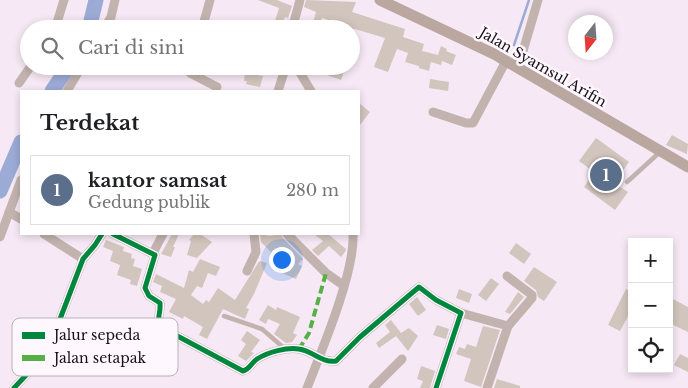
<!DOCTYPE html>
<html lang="id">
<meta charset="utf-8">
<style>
body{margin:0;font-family:"Libre Baskerville",serif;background:#f2f2f2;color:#202124}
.controls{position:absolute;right:15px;bottom:15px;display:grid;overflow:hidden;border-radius:0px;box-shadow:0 2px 8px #0003}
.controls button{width:45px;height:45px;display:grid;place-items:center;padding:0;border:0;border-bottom:1px solid #e0e0e0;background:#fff;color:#202124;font:25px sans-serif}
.compass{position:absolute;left:568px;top:15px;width:45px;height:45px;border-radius:50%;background:#fff;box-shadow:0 2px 8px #0003;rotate:197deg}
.you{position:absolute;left:281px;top:259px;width:18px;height:18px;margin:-12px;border:4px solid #fff;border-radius:50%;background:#1a73e8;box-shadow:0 0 0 8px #1a73e833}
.badge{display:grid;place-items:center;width:32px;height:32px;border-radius:50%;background:#111827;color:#fff;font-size:16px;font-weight:700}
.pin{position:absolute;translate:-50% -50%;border:2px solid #fff;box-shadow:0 1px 5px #0006}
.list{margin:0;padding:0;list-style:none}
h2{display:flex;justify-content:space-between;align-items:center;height:65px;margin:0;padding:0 20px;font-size:21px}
h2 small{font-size:16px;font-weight:400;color:#757577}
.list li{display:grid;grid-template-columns:32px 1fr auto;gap:15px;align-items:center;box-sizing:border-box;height:70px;margin:0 10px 10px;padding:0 10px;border:1px solid #e0e0e0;border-radius:0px}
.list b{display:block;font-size:19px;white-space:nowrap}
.list p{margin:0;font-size:16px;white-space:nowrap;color:#757577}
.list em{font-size:16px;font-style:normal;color:#757577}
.icon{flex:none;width:28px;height:28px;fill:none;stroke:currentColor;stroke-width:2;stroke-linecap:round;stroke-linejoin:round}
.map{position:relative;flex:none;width:688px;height:388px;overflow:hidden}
.search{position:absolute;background:#fff;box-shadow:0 2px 8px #0003;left:20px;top:20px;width:340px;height:55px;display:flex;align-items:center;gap:12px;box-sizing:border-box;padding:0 18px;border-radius:28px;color:#757577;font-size:19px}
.panel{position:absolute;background:#fff;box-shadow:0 2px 8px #0003;left:20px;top:90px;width:340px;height:145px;border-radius:0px}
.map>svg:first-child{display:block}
</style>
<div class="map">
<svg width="688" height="388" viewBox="0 0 688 388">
<rect width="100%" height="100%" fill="#f6e9f5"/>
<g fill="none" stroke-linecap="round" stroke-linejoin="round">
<path stroke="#9cabd6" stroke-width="2.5" d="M514,45l15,-45"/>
<g stroke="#9cabd6" stroke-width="15">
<path d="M89,29l7,-29"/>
<path d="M52,91l17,-25"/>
<path d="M0,191l21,-49"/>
</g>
</g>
<g fill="#d2c5be">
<path d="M258,0h19l15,6 -4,12 -3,-1 -4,10 -7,-3 5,-16z"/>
<path d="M306,0l50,2 -4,10 53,17 -2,8 21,7 -2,7 16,4 3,-9 6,3 -1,2 10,4 -4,10 -10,-4 -1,4 -10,-3 -2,9 -10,-3v-2l-14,-4 3,-9 -11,-4 -9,23 -14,-5 11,-29 -30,-9h-16l2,-5 -19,-6 -4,11h-7l5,-17 -12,-5z"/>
<path d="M326,66h20l-5,14 -17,-6z"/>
<path d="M245,73l18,3 -3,11 -14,-3 1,-3h-3z"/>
<path d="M430,79l19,3 -1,9 -19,-3z"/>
<path d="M359,103l11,9 -11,14z"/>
<path d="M672,135l16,9 -1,10 -21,-9z"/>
<path d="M596,138l33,24 -15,21 14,9 -13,18 -31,-23 10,-15 -15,-11z"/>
<path d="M172,234h7l-6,13h2l-4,10 -10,-3z"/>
<path d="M194,234h6l12,8 -15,16 -10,-3 4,-14 -2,-1z"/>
<path d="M260,234l10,2 11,-2 2,4 20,21 -5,5 4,2 -6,13 -16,-7 4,-9 -14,-9 1,-2 -10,-10z"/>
<path d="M314,234h14l18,15 -1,3 -4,5 -12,-11 -11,10 -6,-6 11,-9z"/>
<path d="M106,240l18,7 -1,4 9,3 -1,4 4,1 -2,7 9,3 -5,17 -7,-2 1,-4 -14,-5 3,-10 -10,-4 3,-10 -10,-4z"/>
<path d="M516,243l15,11 -7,10 -15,-11z"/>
<path d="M200,259l20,8 -4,9 -8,-3 -6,15 -5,-2 -6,9 12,9 3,-4 3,2 9,-14 17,12 23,-37 2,-2 7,2 -13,31 -8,14 3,1 -4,10 -22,-10 -16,30 -8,-4 4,-8 -19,-11 -1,3 -14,-7 7,-13 -16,-7 2,-6 -9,-4 3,-8 28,14 5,-18 4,2z"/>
<path d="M534,267l23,15 -13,19 -6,-4 -2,-7 -12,-9z"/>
<path d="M491,278l8,6 -13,17 -8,-6z"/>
<path d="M459,289l13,5 -3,9 -13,-5z"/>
<path d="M626,289l6,3v17l-12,22 -12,-6z"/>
<path d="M518,292l6,5 -14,17 -5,-2z"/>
<path d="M417,297l9,13 -8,6 -9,-12z"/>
<path d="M669,297l19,10v25l-19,-9z"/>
<path d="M268,305l8,5 1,-3 23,10 -7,16 4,2 -5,7 -6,1 -12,-9 6,-10 -12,-5 -2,5 -7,-4z"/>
<path d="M391,320l10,13 8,-5 9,8 -10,15 -12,-15 -17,12 -3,-5 14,-11 -5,-7z"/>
<path d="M437,325l12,4 -3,10 -13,-4z"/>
<path d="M483,326l17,4 -19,57 -17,-6 7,-22 -15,-5 3,-7 6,2 2,-5 9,3z"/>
<path d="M247,331l13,9 -9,12 3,1 -8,8 -8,-5 8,-12 -5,-4z"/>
<path d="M680,354l8,4v14l-14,-7z"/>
<path d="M421,366l14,5 -5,17h-10l3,-7 -6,-2z"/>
<path d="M497,379l23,7v2h-26z"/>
</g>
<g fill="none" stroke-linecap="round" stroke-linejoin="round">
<g stroke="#c3b3ae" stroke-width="4.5">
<path d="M627,182l33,-30"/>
<path d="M224,316l38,13 22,19"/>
</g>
<g stroke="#c3b3ae" stroke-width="9">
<path d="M55,29l9,-29"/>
<path d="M104,29l7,-12 4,-17"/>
<path d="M202,29l8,-29"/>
<path d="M292,29l8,-29"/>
<path d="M190,66v7l27,14"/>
<path d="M296,66l15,25"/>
<path d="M518,68l20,-68"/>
<path d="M19,83l12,-17"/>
<path d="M67,91l15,-25"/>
<path d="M278,91l8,-25"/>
<path d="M433,112l33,11h7l33,-62"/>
<path d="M9,212l12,7"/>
<path d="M44,234l39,25"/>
<path d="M113,234l42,21 -10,33 4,8 11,7c1,17 -7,12 8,28l75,40c7,-2 8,-8 14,-12 11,-7 30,-12 42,-10 14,2 22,14 37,12l24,-24 59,-50 17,13 25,13 -25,75"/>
<path d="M287,234l39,39 17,12"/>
<path d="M0,237l21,-57"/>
<path d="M153,253l10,-19"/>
<path d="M247,271l9,-19 -2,-18"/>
<path d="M507,276l25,19v3l-24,28"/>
<path d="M461,313l47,13 -21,62"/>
<path d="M14,388l33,-35 36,-94 12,-14 7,-11"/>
<path d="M307,388c15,-38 48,-116 46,-154"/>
<path d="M373,388l29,-29"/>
</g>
<path stroke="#baa7a0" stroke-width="11" d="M380,0l114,54 194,113"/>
<path stroke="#55b045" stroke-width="4" stroke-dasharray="8 4" stroke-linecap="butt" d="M299,349l10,-16 17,-60"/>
<defs>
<g id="cycleway">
<path d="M113,234l42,21 -10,33 4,8 11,7c1,17 -7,12 8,28l75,40c7,-2 8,-8 14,-12 11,-7 30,-12 42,-10 14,2 22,14 37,12l24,-24 59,-50 17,13 25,13 -25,75"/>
<path d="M14,388l33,-35 36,-94 12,-14 7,-11"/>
</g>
</defs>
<use href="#cycleway" stroke="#fef7fd" stroke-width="8"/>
<use href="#cycleway" stroke="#00873e" stroke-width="5"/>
</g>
<g text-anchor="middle" stroke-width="5" stroke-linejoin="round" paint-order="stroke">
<g font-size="14" fill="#190f18" stroke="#fef7fd">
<text transform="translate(543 67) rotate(30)" y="5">Jalan Syamsul Arifin</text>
</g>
</g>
<rect x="12" y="318" width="166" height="58" rx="8" fill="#fef7fd" stroke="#b9b1b8" stroke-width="1"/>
<rect x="22" y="332" width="23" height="7" fill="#00873e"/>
<rect x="22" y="355" width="23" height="6" fill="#55b045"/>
<g font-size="14" fill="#190f18">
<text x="54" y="340">Jalur sepeda</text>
<text x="54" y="363">Jalan setapak</text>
</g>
</svg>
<div class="controls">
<button>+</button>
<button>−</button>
<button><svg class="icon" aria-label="locate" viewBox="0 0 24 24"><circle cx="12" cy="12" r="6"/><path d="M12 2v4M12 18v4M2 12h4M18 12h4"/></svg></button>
</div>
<svg class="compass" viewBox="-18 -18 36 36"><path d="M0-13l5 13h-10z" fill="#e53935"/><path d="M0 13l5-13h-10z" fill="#757577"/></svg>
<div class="you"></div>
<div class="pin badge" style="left:606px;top:175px;background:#5c6f8a">1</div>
<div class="search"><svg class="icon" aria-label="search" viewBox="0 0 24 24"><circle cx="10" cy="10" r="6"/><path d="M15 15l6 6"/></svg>Cari di sini</div>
<section class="panel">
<h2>Terdekat<small></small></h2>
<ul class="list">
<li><span class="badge" style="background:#5c6f8a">1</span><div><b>kantor samsat</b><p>Gedung publik</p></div><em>280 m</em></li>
</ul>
</section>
</div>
